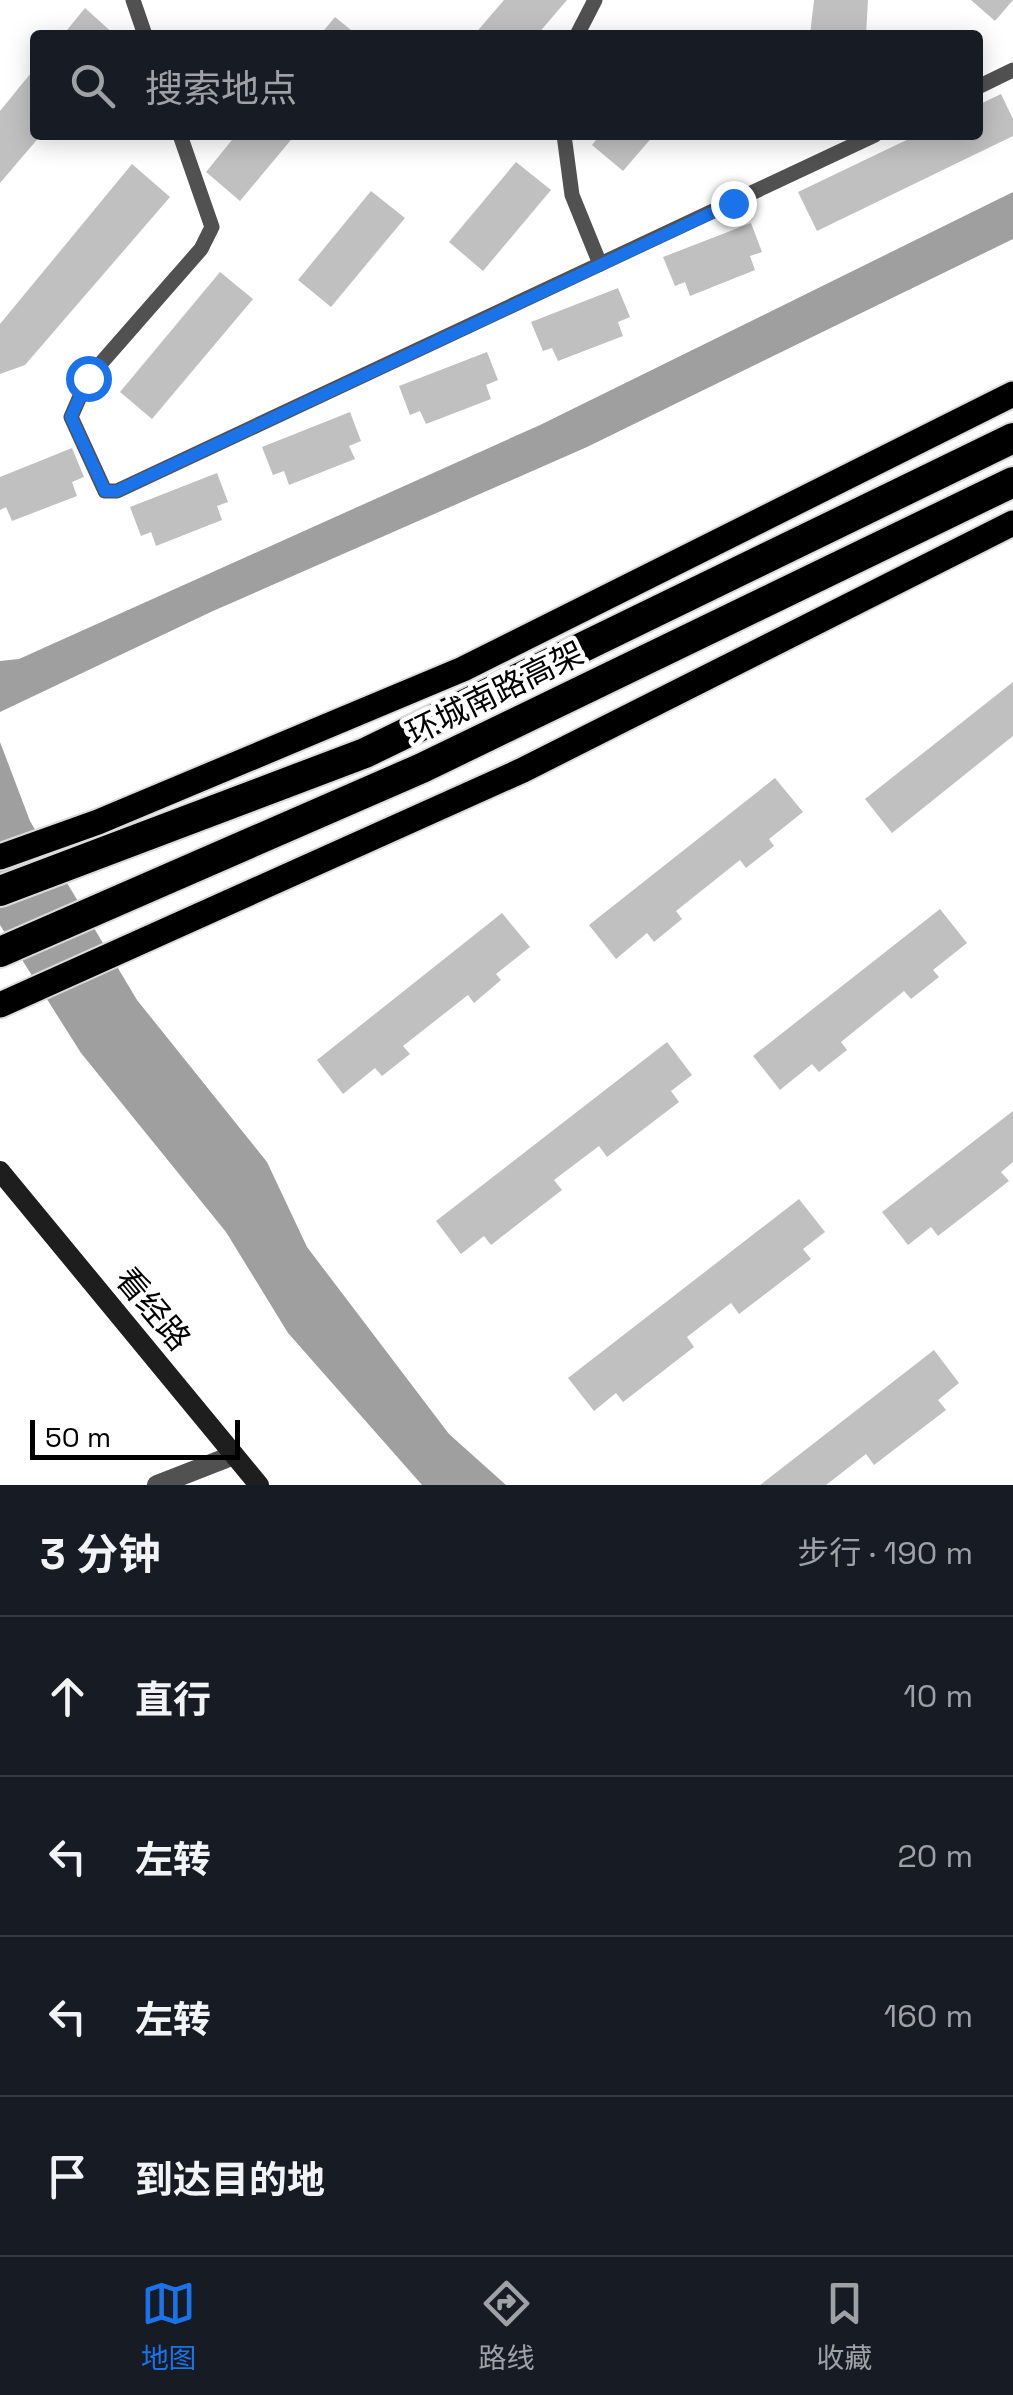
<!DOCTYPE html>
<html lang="zh">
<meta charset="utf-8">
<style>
body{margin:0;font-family:"Space Grotesk","Noto Sans SC",sans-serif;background:#242831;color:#f1f3f6}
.scale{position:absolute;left:30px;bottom:25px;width:210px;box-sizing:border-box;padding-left:10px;border:5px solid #000;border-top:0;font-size:28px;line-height:35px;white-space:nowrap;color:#000;-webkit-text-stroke:8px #fff;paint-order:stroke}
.stop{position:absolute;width:30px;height:30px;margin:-22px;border:8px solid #1a73e8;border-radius:50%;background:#fff}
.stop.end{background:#1a73e8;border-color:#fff;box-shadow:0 2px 10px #0008}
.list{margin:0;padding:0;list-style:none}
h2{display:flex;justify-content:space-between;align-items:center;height:130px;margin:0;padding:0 40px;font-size:42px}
h2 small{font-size:32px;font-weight:400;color:#9ea1a6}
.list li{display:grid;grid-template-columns:65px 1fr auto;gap:30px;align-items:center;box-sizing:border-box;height:160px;padding:0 40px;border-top:2px solid #363941}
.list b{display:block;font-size:38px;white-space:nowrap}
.list em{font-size:32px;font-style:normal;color:#9ea1a6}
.icon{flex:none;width:55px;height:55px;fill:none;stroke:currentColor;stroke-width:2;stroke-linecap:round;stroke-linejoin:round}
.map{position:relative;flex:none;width:1013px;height:1485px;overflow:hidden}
.search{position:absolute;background:#171b24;box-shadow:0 5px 25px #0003;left:30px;right:30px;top:30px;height:110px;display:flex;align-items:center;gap:25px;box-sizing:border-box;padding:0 35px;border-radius:10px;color:#9ea1a6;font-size:38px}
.sheet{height:770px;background:#171b24}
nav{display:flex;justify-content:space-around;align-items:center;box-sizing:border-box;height:140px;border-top:2px solid #363941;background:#171b24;font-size:28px;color:#9ea1a6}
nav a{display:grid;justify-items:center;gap:5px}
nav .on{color:#1a73e8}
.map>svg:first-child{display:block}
</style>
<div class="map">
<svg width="1013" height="1485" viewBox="0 0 1013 1485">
<rect width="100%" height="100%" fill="#fff"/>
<g fill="#9f9f9f">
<path d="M1013,192v47l-426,208 -374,164 -213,101v-51l19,-2 521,-234z"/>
<path d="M0,742l30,79 107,179 130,162 40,85 142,187 57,51h-84l-134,-152 -62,-101 -145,-179 -81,-128z"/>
</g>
<g fill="#c0c0c0">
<path d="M504,0h63l-30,35h-63z"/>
<path d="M814,0h54l-2,35h-56z"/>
<path d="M971,0h42l-18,21z"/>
<path d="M85,8l30,27h-52z"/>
<path d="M335,17l22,18h-37z"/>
<path d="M35,68v67h6l-41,48v-72z"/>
<path d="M1001,94l12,25v17l-196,95 -19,-39 119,-57h61v-30z"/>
<path d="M236,135h59l-55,66 -34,-29z"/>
<path d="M600,135h54l-31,36 -31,-26z"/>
<path d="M516,162l35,28 -68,81 -34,-29z"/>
<path d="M132,164l38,33 -145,168 -25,9v-50z"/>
<path d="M371,191l34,27 -74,89 -33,-27z"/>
<path d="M751,223l11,29 -12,4 5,14 -65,26 -5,-14 -10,4 -12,-29z"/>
<path d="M220,272l33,27 -101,120 -32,-27z"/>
<path d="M618,288l12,29 -12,5 5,14 -65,25 -6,-13 -9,3 -12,-29z"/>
<path d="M487,352l11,28 -12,5 5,14 -65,25 -6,-13 -10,4 -11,-29z"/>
<path d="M350,412l11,29 -12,5 6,13 -66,26 -5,-14 -11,4 -11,-28z"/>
<path d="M72,448l12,29 -12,5 5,14 -65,25 -6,-14 -6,3v-33z"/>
<path d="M217,473l11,29 -11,4 5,14 -66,26 -5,-14 -10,4 -11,-29z"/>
<path d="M1013,682v54l-121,97 -27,-34z"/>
<path d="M775,778l28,34 -34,27 5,7 -28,22 -6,-8 -64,51 6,8 -28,23 -7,-9 -31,26 -27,-34z"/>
<path d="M940,909l27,34 -34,27 6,7 -28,22 -7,-8 -63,51 6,8 -28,22 -7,-8 -32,26 -27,-34z"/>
<path d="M502,913l28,34 -34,27 5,6 -27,23 -6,-8 -65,51 7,8 -28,22 -7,-8 -32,26 -26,-34z"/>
<path d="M667,1042l25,33 -21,16 8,11 -72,55 -8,-11 -45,34 8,10 -71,55 -7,-9 -23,18 -25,-33z"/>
<path d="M1013,1111v51l-12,10 8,9 -71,55 -7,-9 -23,18 -26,-33z"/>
<path d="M799,1199l26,33 -22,17 8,10 -72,55 -8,-11 -44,34 7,10 -71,55 -7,-9 -22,18 -26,-33z"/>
<path d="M934,1350l25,33 -21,17 8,10 -72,55 -8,-11 -40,31h-66z"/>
</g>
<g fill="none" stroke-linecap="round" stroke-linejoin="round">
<defs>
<g id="primary">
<path d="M0,857l98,-35 365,-153 550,-275"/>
<path d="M0,1005l523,-235 490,-247"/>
</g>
<g id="highway">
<path d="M0,891l365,-138 648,-315"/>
<path d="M0,952l422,-184 591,-286"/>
</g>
</defs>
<use href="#primary" stroke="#dbdbdb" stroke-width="29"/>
<use href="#highway" stroke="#dbdbdb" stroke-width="34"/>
<g stroke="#515151" stroke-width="15">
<path d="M133,0l12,35"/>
<path d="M577,35l18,-35"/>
<path d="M978,87l35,-17"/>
<path d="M180,135l32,92 -11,22 -113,129 -17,39 34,74h12l758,-356"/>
<path d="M564,135l8,60 28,69"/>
</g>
<path stroke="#515151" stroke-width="20" d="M157,1485l77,-30"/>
<path stroke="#1e1e1e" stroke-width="20" d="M0,1171l259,314"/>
<use href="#primary" stroke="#000" stroke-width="25"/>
<use href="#highway" stroke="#000" stroke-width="30"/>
</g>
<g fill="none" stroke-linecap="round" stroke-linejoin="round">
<path stroke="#1a73e8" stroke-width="12" d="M88,378l-17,39 34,74h12l616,-288"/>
</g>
<g text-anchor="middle" stroke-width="9" stroke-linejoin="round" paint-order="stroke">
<g font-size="32" fill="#000" stroke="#fff">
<text transform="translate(495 693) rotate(-26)" y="11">环城南路高架</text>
<text transform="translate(153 1309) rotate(50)" y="11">看经路</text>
</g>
</g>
</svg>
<div class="scale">50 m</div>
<div class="stop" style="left:88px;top:378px"></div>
<div class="stop end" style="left:733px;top:203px"></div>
<div class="search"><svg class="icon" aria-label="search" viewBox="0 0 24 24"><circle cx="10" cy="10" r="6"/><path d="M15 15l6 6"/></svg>搜索地点</div>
</div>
<section class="sheet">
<h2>3 分钟<small>步行 · 190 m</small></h2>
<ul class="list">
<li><svg class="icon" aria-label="ahead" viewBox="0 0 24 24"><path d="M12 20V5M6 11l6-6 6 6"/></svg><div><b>直行</b></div><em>10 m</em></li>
<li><svg class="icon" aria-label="left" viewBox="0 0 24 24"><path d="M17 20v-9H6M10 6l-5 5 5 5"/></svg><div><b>左转</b></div><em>20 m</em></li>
<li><svg class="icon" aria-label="left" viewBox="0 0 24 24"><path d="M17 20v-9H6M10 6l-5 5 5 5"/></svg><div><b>左转</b></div><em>160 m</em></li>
<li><svg class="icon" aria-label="arrive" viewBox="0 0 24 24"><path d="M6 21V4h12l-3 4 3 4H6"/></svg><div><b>到达目的地</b></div></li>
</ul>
</section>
<nav>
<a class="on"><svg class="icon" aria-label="map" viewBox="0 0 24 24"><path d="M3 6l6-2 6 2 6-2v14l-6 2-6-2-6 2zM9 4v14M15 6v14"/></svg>地图</a>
<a><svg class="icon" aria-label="directions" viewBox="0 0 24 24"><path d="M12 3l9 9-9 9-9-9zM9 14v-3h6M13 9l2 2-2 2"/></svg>路线</a>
<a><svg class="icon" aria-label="saved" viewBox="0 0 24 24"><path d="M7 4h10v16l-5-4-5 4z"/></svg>收藏</a>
</nav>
